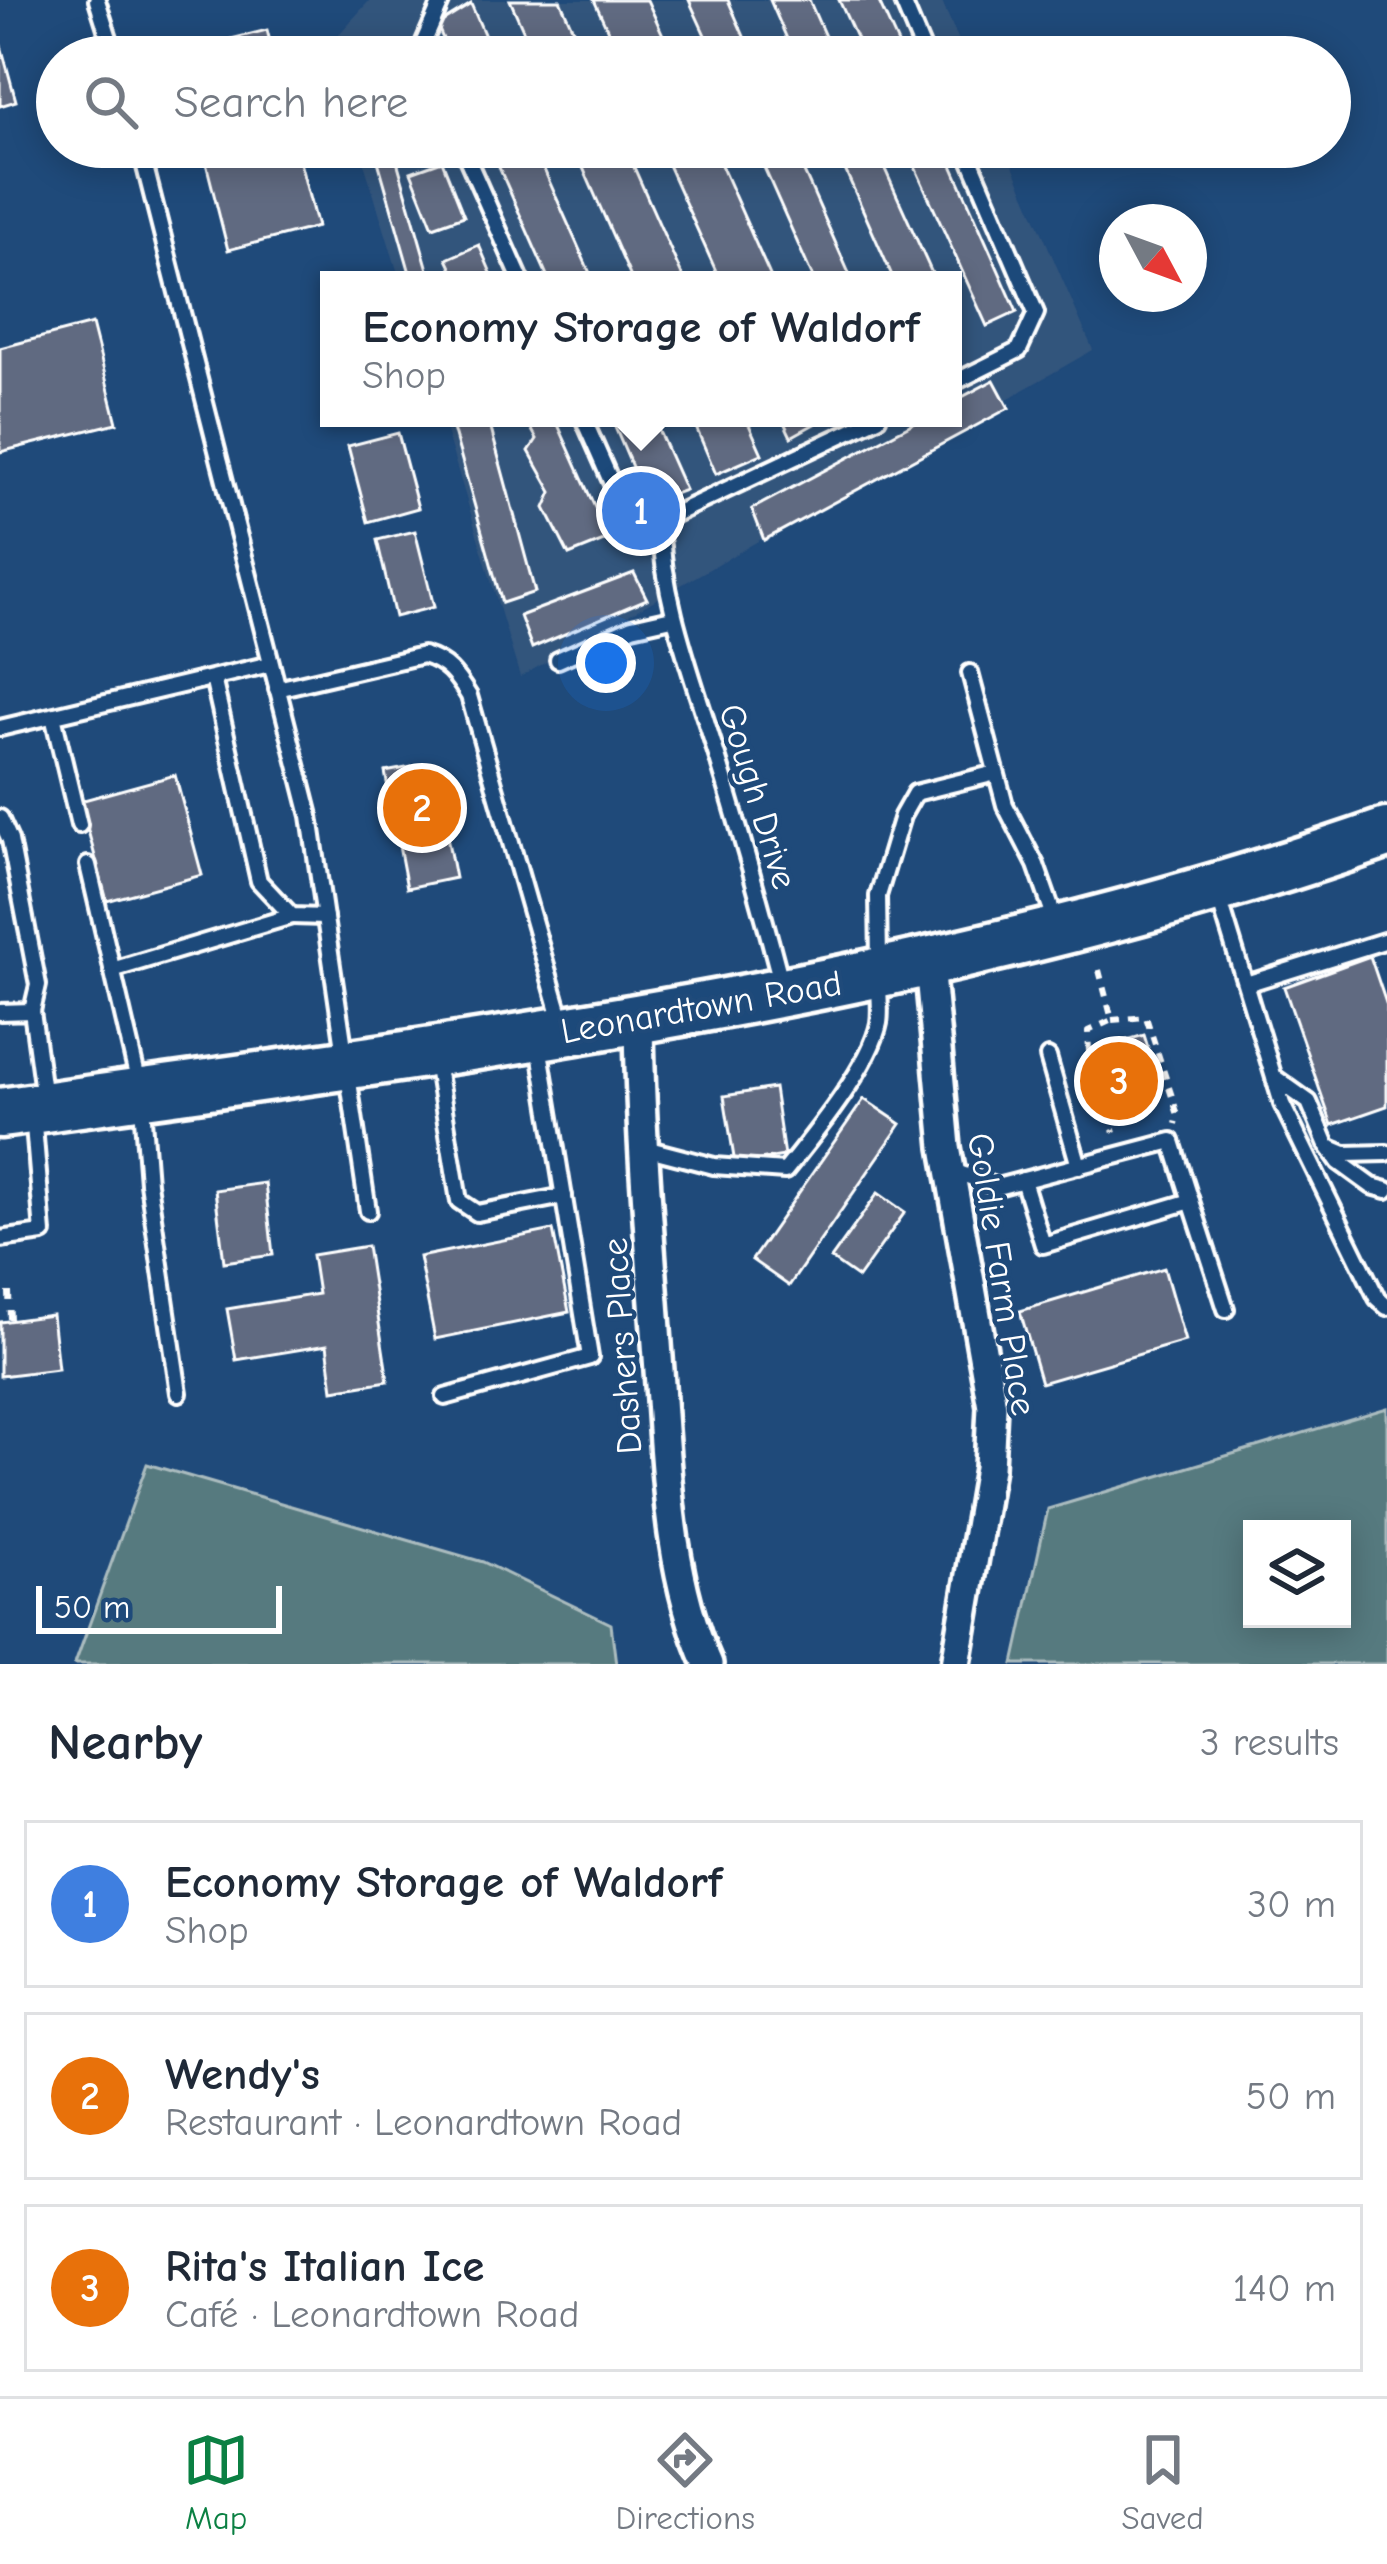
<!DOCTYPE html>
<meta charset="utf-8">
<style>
body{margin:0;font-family:"Comic Neue",sans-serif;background:#f6f6f7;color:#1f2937}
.controls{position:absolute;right:36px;bottom:36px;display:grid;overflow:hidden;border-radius:0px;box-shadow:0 6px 30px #0003}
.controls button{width:108px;height:108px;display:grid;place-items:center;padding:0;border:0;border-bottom:3px solid #e0e1e3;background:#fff;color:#1f2937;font:60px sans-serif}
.compass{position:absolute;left:1099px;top:204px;width:108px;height:108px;border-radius:50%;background:#fff;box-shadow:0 6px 30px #0003;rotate:131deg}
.scale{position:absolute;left:36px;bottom:30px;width:246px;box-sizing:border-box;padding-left:12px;border:6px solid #fff;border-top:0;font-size:33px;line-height:42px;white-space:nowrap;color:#fff;-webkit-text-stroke:9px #1f4a7a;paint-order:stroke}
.you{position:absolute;left:606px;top:663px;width:42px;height:42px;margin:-30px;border:9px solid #fff;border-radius:50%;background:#1a73e8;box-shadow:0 0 0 18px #1a73e833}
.badge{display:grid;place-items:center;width:78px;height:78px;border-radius:50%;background:#0b8043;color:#fff;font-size:39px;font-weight:700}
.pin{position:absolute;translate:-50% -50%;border:6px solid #fff;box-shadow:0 3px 12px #0006}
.popup{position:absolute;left:320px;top:271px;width:642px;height:156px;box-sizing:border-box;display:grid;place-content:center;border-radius:0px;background:#fff;filter:drop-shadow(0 3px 9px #0005);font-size:39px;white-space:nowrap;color:#747a83}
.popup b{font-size:45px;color:#1f2937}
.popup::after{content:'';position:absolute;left:50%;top:100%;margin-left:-24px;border:24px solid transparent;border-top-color:#fff}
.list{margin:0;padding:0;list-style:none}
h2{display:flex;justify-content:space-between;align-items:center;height:156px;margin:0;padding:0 48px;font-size:51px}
h2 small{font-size:39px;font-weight:400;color:#747a83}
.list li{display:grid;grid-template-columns:78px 1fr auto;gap:36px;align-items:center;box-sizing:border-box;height:168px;margin:0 24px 24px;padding:0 24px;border:3px solid #e0e1e3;border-radius:0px}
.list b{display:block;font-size:45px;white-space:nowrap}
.list p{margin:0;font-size:39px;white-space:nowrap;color:#747a83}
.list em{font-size:39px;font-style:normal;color:#747a83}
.icon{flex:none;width:66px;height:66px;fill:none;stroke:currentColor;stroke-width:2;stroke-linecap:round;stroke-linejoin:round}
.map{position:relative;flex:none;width:1387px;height:1664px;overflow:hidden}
.search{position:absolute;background:#fff;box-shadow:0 6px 30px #0003;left:36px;right:36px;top:36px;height:132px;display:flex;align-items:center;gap:30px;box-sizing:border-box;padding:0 42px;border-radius:66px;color:#747a83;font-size:45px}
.sheet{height:732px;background:#fff}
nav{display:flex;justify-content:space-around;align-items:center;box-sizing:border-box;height:168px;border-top:3px solid #e0e1e3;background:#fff;font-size:33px;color:#747a83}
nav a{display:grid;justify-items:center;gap:6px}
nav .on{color:#0b8043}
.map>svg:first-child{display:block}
</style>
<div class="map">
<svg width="1387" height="1664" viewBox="0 0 1387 1664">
<rect width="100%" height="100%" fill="#1f4a7a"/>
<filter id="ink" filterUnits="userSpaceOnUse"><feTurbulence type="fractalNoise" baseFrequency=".00833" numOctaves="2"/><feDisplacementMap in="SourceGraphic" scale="24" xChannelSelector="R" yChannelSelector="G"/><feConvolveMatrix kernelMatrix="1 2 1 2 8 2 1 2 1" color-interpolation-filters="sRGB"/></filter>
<g filter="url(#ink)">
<g fill="#32547c">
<path d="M370,0h571l25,57h-634l-3,-12z"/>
<path d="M359,147h646l88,203 -573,327 -78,-259h511v-138h-553z"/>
</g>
<g fill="#577a7f" stroke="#abbcbf" stroke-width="3" fill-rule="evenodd">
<path d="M1387,1408v256h-373l34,-155zM1252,1529h90v90h-90z"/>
<path d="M147,1464l336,98 128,62 5,40h-541z"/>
</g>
<g fill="#606a81" stroke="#fff" stroke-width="3">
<path d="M510,0h50l25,57h-50z"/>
<path d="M594,0h53l26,57h-53z"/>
<path d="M689,0h39l25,57h-38z"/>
<path d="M770,0h39l25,57h-39z"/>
<path d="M839,0h39l26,57h-39z"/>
<path d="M471,4l23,53h-43l-14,-32z"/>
<path d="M267,30l7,27h-95l-1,-5z"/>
<path d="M0,42l16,59 -16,5z"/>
<path d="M202,147h94l21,80 -89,23z"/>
<path d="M374,147h19l38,133h-19z"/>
<path d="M490,147h44l59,133h-44z"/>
<path d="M574,147h51l59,133h-52z"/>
<path d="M660,147h53l59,133h-52z"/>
<path d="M755,147h38l59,133h-38z"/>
<path d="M835,147h40l60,133h-41z"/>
<path d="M906,147h38l73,165 -30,14z"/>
<path d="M442,161l22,55 -31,11 -22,-55z"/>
<path d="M479,245l15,35h-37l-10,-21z"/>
<path d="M92,324l25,99 -117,29v-104z"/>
<path d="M994,380l15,28 -245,132 -12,-31 171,-91h30v-16z"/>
<path d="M450,418h38l47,174 -33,11z"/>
<path d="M525,418h30l54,121 -40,16 -24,-47 7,-16 -23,-41 8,-12z"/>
<path d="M611,418h42l32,72 -37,14z"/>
<path d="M692,418h54l16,36 -46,20z"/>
<path d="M782,418h43l-34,19z"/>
<path d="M398,433l20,75 -50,14 -20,-76z"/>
<path d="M415,531l19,76 -39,10 -18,-77z"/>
<path d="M634,573l13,26 -115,49 -12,-32z"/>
<path d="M433,763l22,115 -48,10 -22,-116z"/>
<path d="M175,775l27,100 -95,26 -27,-100z"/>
<path d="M1370,956l17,50v100l-55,19 -48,-138z"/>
<path d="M1144,1035l15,48 -51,15 -12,-49z"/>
<path d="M774,1088l10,68 -49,8 -11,-68z"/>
<path d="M864,1099l37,25 -112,162 -37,-26z"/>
<path d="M265,1183l8,72 -49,7 -9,-72z"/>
<path d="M878,1193l27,19 -47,66 -27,-19z"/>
<path d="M553,1230l16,82 -134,27 -16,-82z"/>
<path d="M367,1246l21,135 -55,9 -6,-45 -91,15 -9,-51 91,-15 -6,-39z"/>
<path d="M1164,1268l21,73 -144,42 -21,-72z"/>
<path d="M52,1315l6,54 -58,7v-54z"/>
</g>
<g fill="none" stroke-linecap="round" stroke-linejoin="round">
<defs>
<g id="lane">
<path d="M97,0l18,57"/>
<path d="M902,0l24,57"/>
<path d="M422,57l-2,-6 22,-51"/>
<path d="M140,147l170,669 58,395"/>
<path d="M462,147l59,133"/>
<path d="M953,383l66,-33 17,-37 -71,-166"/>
<path d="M583,418l42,95 35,8 218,-103"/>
<path d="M660,521c3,79 30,148 53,222 25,80 47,158 68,239"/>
<path d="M558,660l74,-33 40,-9"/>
<path d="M970,673l35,132 31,60 20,57"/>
<path d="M213,678l46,203 33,35 33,1"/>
<path d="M277,689l146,-34c24,7 33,20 46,41l93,325"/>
<path d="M53,716l26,109"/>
<path d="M0,728l270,-64"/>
<path d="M0,818l10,22 28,145 -6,26"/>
<path d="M88,865l53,228 7,90 31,210"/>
<path d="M1219,898l63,206 95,194 10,9"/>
<path d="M879,961l-1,-65 24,-80 13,-23 81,-20"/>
<path d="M112,970l180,-54"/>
<path d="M1246,984l141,-44"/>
<path d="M0,1012l32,-1 12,88"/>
<path d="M1048,1057l31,109"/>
<path d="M436,1061l23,140 18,12 87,-17"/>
<path d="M1274,1077l35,25 18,43 12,17 33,24 15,4"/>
<path d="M641,1147l73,19 71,5c28,-35 86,-106 94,-148 2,-12 0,-27 0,-39"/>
<path d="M1331,1148l14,6 42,-1"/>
<path d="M951,1170l46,17 175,-46 19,60"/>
<path d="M1023,1180l20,65 148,-44 35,108"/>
<path d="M0,1239l43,-6 -10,-119"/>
<path d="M445,1397l145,-40 -51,-312"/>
</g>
<g id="street">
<path d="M929,964l17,183 46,259 -3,62 -33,196"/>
<path d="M639,1018c1,114 11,226 19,339 8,101 8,213 50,307"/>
</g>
<path id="highway" d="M0,1113c468,-65 939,-123 1387,-280"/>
</defs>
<use href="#lane" stroke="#fff" stroke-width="22"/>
<use href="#street" stroke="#fff" stroke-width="36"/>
<use href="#highway" stroke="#fff" stroke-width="57"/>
<g stroke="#fff" stroke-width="6" stroke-dasharray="9 9" stroke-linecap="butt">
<path d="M1099,970l13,50 -24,11 1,21 25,80"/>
<path d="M1112,1020l34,-3 32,98 -2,9"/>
<path d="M9,1292l1,28"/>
</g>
<use href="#lane" stroke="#1f4a7a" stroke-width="14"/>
<use href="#street" stroke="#1f4a7a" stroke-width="27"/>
<use href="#highway" stroke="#1f4a7a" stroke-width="48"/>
</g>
</g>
<g text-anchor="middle" stroke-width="9" stroke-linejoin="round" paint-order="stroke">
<g font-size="36" fill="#fff" stroke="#1f4a7a">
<text transform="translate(759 796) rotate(73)" y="13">Gough Drive</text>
<text transform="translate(701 1006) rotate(-10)" y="13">Leonardtown Road</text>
<text transform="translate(1003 1274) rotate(81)" y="13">Goldie Farm Place</text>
<text transform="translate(621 1346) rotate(-94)" y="13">Dashers Place</text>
</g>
</g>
</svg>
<div class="controls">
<button><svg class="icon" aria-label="layers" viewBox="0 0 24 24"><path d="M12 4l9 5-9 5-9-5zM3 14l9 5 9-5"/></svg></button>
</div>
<svg class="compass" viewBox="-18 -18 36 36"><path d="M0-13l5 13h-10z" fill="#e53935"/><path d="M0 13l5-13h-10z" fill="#747a83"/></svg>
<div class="scale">50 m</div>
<div class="you"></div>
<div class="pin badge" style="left:641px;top:511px;background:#3f7fe0">1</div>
<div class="popup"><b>Economy Storage of Waldorf</b>Shop</div>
<div class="pin badge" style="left:422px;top:808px;background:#e8710a">2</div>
<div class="pin badge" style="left:1119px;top:1081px;background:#e8710a">3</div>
<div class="search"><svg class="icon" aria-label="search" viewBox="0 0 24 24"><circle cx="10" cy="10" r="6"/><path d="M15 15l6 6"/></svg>Search here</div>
</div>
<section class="sheet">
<h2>Nearby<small>3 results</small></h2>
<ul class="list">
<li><span class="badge" style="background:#3f7fe0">1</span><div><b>Economy Storage of Waldorf</b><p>Shop</p></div><em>30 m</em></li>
<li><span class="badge" style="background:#e8710a">2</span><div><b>Wendy's</b><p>Restaurant · Leonardtown Road</p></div><em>50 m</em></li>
<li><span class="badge" style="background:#e8710a">3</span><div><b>Rita's Italian Ice</b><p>Café · Leonardtown Road</p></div><em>140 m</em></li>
</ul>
</section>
<nav>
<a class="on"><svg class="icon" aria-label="map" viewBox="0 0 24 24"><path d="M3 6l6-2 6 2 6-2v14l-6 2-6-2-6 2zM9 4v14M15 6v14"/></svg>Map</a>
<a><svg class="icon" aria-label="directions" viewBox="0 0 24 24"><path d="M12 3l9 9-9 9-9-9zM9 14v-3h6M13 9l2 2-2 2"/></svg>Directions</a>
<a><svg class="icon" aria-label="saved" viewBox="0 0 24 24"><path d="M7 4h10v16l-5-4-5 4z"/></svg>Saved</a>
</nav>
